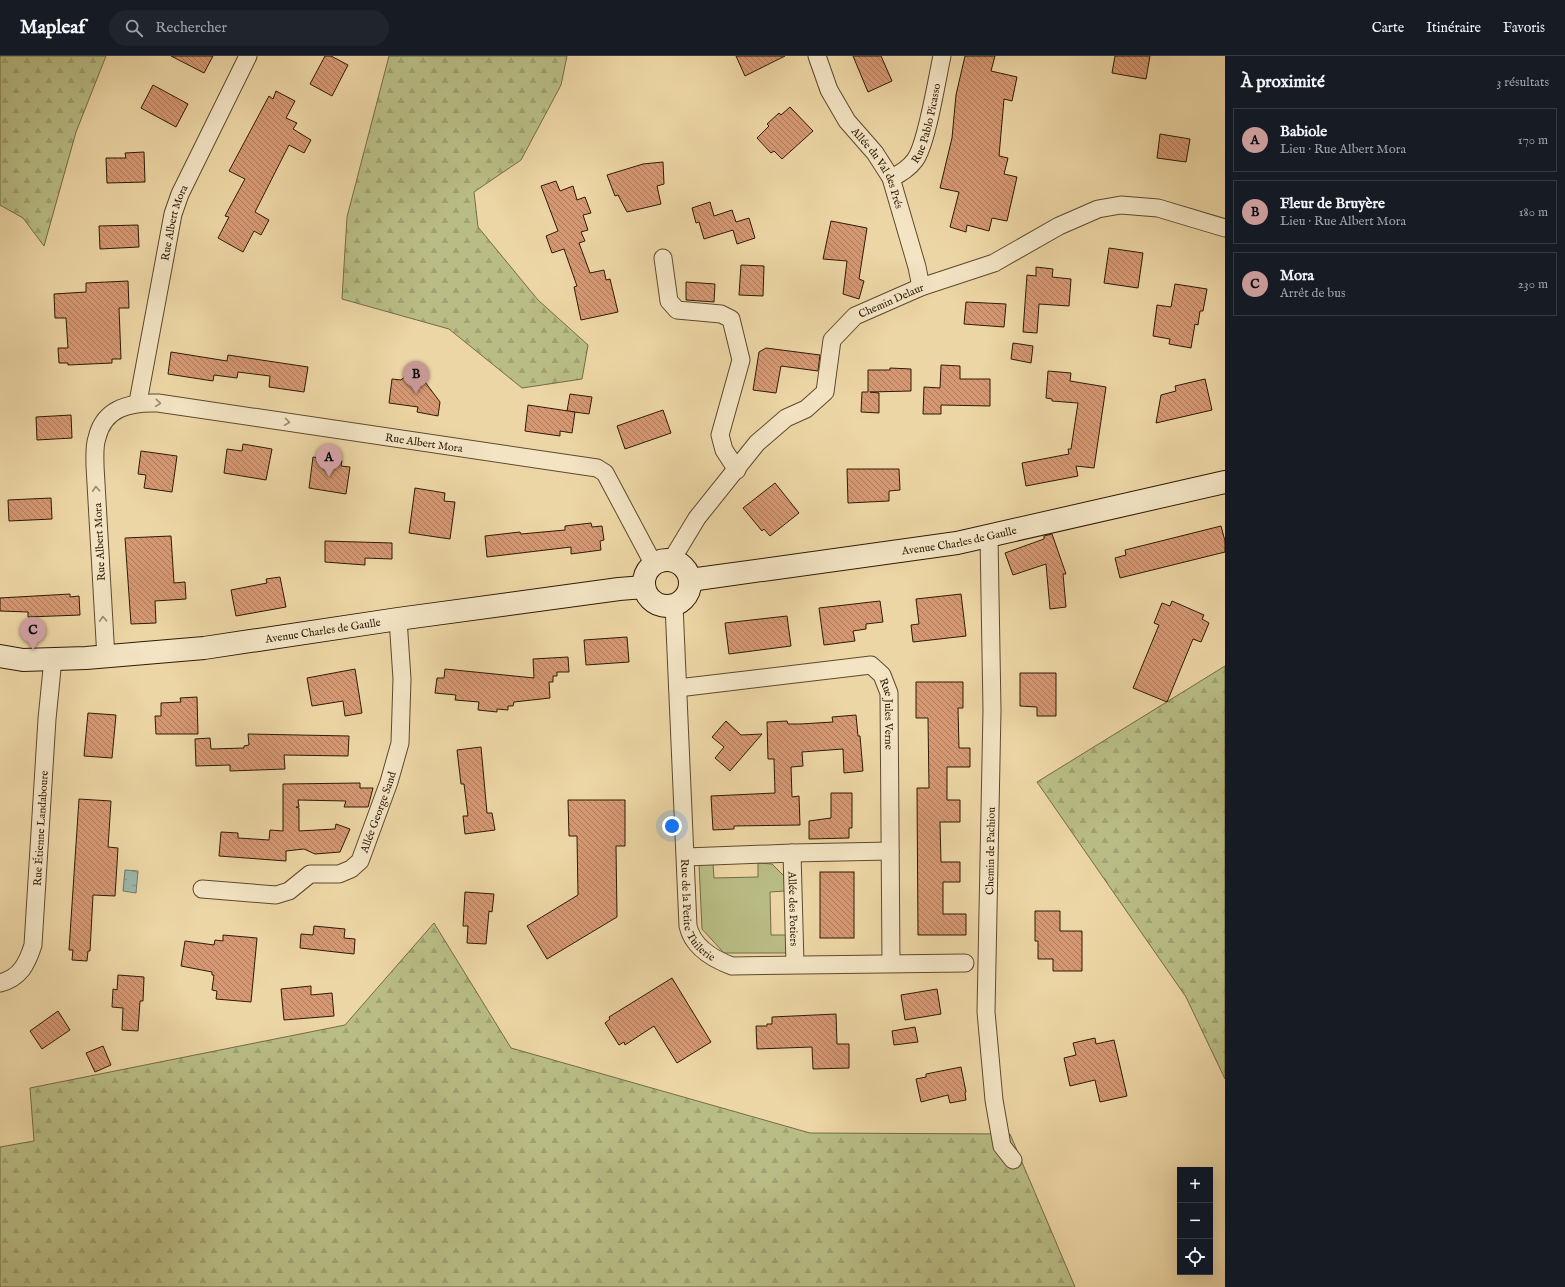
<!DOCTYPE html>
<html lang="fr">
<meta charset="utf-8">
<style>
body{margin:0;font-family:"IM FELL English",serif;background:#20242c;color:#f1f3f6}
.controls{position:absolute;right:12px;bottom:12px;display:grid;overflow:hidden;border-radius:0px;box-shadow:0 4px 16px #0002}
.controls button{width:36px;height:36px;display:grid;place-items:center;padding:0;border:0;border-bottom:1px solid #363941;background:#171b24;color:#f1f3f6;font:20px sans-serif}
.you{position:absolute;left:672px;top:770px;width:14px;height:14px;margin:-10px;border:3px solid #fff;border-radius:50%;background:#1a73e8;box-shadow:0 0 0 6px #1a73e833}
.badge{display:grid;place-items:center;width:26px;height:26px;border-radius:50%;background:#c59692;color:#111;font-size:13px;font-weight:700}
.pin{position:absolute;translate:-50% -33px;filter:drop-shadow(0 1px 2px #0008)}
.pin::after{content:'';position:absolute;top:21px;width:14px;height:12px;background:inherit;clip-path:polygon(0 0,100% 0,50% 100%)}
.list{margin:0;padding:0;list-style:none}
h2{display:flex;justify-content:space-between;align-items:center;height:52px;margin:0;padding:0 16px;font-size:17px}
h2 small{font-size:13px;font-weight:400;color:#9ea1a6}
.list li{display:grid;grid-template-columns:26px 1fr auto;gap:12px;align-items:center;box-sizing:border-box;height:64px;margin:0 8px 8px;padding:0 8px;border:1px solid #363941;border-radius:0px}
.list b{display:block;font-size:15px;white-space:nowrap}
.list p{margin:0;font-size:13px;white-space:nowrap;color:#9ea1a6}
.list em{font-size:13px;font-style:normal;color:#9ea1a6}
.icon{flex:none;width:22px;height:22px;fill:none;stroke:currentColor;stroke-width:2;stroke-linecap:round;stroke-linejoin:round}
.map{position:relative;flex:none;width:1225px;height:1231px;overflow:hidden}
header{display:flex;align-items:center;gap:24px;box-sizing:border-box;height:56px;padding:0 20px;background:#171b24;border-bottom:1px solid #363941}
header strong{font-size:19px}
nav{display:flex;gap:22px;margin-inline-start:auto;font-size:14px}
.search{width:280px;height:36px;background:#20242c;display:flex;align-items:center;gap:10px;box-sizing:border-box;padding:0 14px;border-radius:22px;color:#9ea1a6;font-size:15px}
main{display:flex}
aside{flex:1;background:#171b24}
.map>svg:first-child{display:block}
</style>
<header>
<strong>Mapleaf</strong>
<div class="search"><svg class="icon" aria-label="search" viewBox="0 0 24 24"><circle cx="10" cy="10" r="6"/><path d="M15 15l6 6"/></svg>Rechercher</div>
<nav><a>Carte</a><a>Itinéraire</a><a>Favoris</a></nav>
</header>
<main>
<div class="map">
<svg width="1225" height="1231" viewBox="0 0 1225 1231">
<defs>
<pattern id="forest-firs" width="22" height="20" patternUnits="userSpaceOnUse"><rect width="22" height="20" fill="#b9bd85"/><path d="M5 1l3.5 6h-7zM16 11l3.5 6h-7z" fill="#9fa271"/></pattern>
<pattern id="water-ripples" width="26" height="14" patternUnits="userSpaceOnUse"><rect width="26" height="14" fill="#9ab8ac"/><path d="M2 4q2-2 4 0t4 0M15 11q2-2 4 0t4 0" fill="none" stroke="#7e958a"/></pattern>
<pattern id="building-back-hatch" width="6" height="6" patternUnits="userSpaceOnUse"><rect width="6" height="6" fill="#d59873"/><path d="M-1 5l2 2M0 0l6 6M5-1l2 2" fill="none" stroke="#ad7b5c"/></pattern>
</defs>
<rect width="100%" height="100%" fill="#edd6a5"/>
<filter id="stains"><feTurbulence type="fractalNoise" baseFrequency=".005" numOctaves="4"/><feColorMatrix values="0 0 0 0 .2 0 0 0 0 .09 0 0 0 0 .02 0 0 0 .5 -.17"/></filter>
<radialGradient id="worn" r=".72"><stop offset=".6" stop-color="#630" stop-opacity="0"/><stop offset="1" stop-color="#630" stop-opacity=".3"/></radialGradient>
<path fill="#b9bd85" stroke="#746c44" d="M758,807l14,1 12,12 1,15 -15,1 1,43h16l1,18h-64l-22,-24 -3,-65h14l1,14 44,-1z"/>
<g fill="url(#forest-firs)" stroke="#746c44">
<path d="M0,0h106l-30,76 -32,114 -21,-28 -23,-13z"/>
<path d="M389,0h178l-6,29 -40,75 -47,32 4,35 60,73 50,45 -6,34 -60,9 -73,-59 -107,-30 5,-82z"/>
<path d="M1225,610v413l-39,-82 -149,-215z"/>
<path d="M434,867l77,125 299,85 200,1 65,153h-1075v-140l34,-6 -4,-53 315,-63z"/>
</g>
<path fill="url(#water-ripples)" stroke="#6f7969" d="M125,814l13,1 -2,22 -13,-2z"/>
<g fill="url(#building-back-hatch)" stroke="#2f1a04">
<path d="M171,0h42l-9,17z"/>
<path d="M325,0h6l17,9 -16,31 -22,-12z"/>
<path d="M736,0h49l-40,20z"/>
<path d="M853,0h28l11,25 -24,11z"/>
<path d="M965,0h30l-4,15 26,6 -5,24 -8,-2 -5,57 9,2 -4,16 13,3 -10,44 -15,-3 -3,13 -22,-6 -1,7 -16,-5 9,-35 -19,-4 12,-50 4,-43z"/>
<path d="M1115,0h35l-4,23 -34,-6z"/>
<path d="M153,29l35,19 -12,23 -35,-19z"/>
<path d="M276,35l19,10 -9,17 11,5 -4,6 18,11 -7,13 -15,-8 -34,67 14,8 -8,15 -7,-4 -11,21 -25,-14 11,-21 -4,-1 20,-37 -16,-8 40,-75 4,3z"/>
<path d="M790,51l23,24 -31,28 -8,-8 -3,2 -14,-15 12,-12 -2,-2 12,-11 2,2z"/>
<path d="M1160,78l30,5 -4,23 -29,-4z"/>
<path d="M144,96l1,30 -38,1 -1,-25h20l-1,-5z"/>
<path d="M663,106l1,22 -7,2 4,18 -34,8 -9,-17 -3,1 -8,-21 36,-11z"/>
<path d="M556,125l4,10 13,-5 4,14 8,-3 6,16 -8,2 5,15 -7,2 4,9 -6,2 11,30 14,-3 2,10 4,-1 8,33 -37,8 -7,-33 3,-1 -13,-37 -12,4 -6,-17 12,-5 -17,-45z"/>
<path d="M710,146l4,14 18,-6 4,12 13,-4 6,20 -18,6 -4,-14 -29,9 -5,-17 -3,1 -4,-15z"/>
<path d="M831,165l36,7 -8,51 5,2 -5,18 -16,-5 4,-33 -24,-2z"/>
<path d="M138,169l1,22 -39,2 -1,-23z"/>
<path d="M1109,192l34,5 -5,35 -34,-5z"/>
<path d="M741,209l23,1 -1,30 -24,-1z"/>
<path d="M1036,211l17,2 -1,8 19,2 -2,27 -30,-2 -2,29 -14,-1 4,-57 9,1z"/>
<path d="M128,225l1,27h-10l2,51h-9v4l-44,2v-2h-9l-1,-15h10l-2,-30h-11l-1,-24 32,-2v-9z"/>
<path d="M686,226l29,2 -1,18 -28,-2z"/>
<path d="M1175,228l32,5 -4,22h-3l-2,14 -3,-1 -4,24 -22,-4 1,-5 -17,-3 4,-31 14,2z"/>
<path d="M966,246l40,2 -2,23 -40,-3z"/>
<path d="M1013,287l20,3 -2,17 -20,-4z"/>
<path d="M766,292l54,7 -2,16 -37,-5 -5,27 -23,-3 6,-38z"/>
<path d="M171,296l56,9 1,-6 80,12 -4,25 -35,-5 1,-11 -32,-4 -1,6 -23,-3 -1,6 -45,-7z"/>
<path d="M941,309l19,1v13h30v27l-49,-1v9h-18l1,-27 16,1z"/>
<path d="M890,312l21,1v22l-41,1 9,1v20l-18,-1 1,-20h6v-22h22z"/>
<path d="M1048,315l23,2 -1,8 36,6 -12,81 -18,-2 2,10 -52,10 -4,-23 47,-9 -1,-5h3l7,-46 -26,-2v-2l-6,-1z"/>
<path d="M409,317l10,1 21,28 -2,14 -21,-4 1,-5 -29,-4 3,-24 9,1z"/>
<path d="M1205,323l7,31 -56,13 5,-28 15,-4 -1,-5z"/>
<path d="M570,338l22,3 -3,17 -22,-3z"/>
<path d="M528,349l47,7 -3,21 -12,-2v5l-35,-5z"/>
<path d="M663,354l8,23 -46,16 -8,-23z"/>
<path d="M71,359l1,23 -35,2 -1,-23z"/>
<path d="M243,388l29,5 -6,31 -42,-7 3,-24 15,2z"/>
<path d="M141,395l36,5 -5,36 -28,-4 2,-13 -8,-1z"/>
<path d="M313,401l29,4 -1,5 9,1 -4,27 -37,-6z"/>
<path d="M847,413h52l1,21 -11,1v10l-41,2z"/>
<path d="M775,427l24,30 -29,23 -6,-7 -2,2 -19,-23z"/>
<path d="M415,432l30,5 -1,8 11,1 -5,37 -41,-6z"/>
<path d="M51,442l1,21 -43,2 -1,-21z"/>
<path d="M591,467l1,4 10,-1 2,14 -4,1 1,9 -30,4v-7l-84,10 -2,-21 35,-4 1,2 44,-4v-4z"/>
<path d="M1221,470l4,15v11l-105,26 -5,-20 11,-3 -1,-5z"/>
<path d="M1052,478l14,40h-3l3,33 -16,2 -4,-45 -33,11 -8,-22 39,-14v-3z"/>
<path d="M171,480l3,47 11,-1 1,17 -31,2 1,22 -25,1 -6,-86z"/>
<path d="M325,485l67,2v16l-27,-1v7l-40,-3z"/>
<path d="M280,521l6,30 -50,9 -5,-26 36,-7 -1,-4z"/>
<path d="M70,538v3l9,-1 1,19 -52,2v-5l-28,-1v-13z"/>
<path d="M961,538l5,42 -53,6 -2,-17 8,-1 -3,-25z"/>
<path d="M880,545l3,21 -17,2v5l-13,2 2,10 -31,4 -5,-37z"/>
<path d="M1172,545l32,14 -2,4 7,4 -8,19 -8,-3 -26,63 -34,-14 26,-63 -5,-2 8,-20 8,3z"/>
<path d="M787,560l4,30 -62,8 -4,-31z"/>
<path d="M627,581l2,25 -43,3 -2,-25z"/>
<path d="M568,601l1,15h-12v4h-4v6h-4l1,16 -36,4 -1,4h-5v4l-11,-1v3l-19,-2 1,-8 -24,-2 1,-5 -21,-2 2,-15h7l1,-9 89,9 -1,-19z"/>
<path d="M355,613l7,44 -17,3 -2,-15 -31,5 -5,-28z"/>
<path d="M1020,617h36v43h-19v-9l-17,-1z"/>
<path d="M916,626h47v26h-5l1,40h11v19h-23v33h13v22h-20l1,40h19v20h-17v32h23v21h-48l-1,-147h12l-1,-70h-12z"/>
<path d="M197,641l1,37h-42l-1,-18h6v-13l20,-1 -1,-4z"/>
<path d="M88,657l28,2 -4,43 -28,-2z"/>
<path d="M856,659l2,21h2l3,35 -19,2 -1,-24 -41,3 1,14 -12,1 1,30 7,-1 1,29 -66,1v3l-21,1 -2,-34 64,-3 -1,-34h-6l-1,-37 20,-1 1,3h12l33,-2 -1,-5z"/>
<path d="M726,665l15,14 21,-1 -32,37 -15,-13 9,-11 -12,-10z"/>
<path d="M248,678l101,2 -1,20 -64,-1 1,14 -55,2v-6l-34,1 -1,-27 15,-1 1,11 33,-1v-2l5,-1z"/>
<path d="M481,691l6,66h5l3,17 -30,4 -2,-18h5l-4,-32h-3l-4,-34z"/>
<path d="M360,727v5h13l-5,19h-24l2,-6 -48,-1 1,7h-3l3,1v23l36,-2 1,-5 14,5 -10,23 -25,2 -11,-5 -18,2v10l-67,-5 2,-24 17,1v5l31,2 1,-10 13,1v-47z"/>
<path d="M831,737h21v35h-3v10l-40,1v-18l22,-3z"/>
<path d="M79,743l32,2 -3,46 10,1 -3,48 -22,-1 -3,56h-2l-1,10 -15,-1 1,-10h-4z"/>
<path d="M568,744h57v46h-9l1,71 -70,42 -20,-33 51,-31 -1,-59h-8z"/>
<rect x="820" y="816" width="34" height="66"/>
<path d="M465,836l29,2 -2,18 -3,-1 -3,33 -19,-1 1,-17h-5z"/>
<path d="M1035,855h25v20h22v40h-29v-12h-15v-18h-3z"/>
<path d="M314,870l31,3 -1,9 11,1 -1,15 -54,-6 1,-14 12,1z"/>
<path d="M223,879l34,3 -6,64 -35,-3 1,-8 -5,-1 2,-15h-2v-3l-31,-6 4,-25 29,4 1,-5 8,1z"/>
<path d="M118,919l26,2 -1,24h-3l-2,30 -16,-1 1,-22 -11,-1 1,-18 4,1z"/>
<path d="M672,922l39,64 -34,21 -23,-37 -29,19 -1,-3 -5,3 -14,-22 5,-4 -1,-2z"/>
<path d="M311,930v9l21,-2 2,23 -50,4 -3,-31z"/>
<path d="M937,933l4,25 -36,6 -4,-25z"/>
<path d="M58,955l12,19 -28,19 -12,-18z"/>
<path d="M836,958l1,30h12v24l-36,1 -1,-22 -55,2 -1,-23h11v-2h5v-7z"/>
<path d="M915,971l3,15 -24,3 -2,-14z"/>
<path d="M1095,982l1,6 18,-4 13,56 -27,6 -5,-22 -25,6 -6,-28 12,-3 -3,-12z"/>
<path d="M103,990l8,19 -16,7 -9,-19z"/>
<path d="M961,1011l5,25 -1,1 1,7 -16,3 -2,-8 -27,7 -5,-23 10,-2v-3z"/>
</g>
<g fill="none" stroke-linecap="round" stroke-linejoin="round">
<defs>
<g id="street">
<path id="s1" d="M817,0l12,34 18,31 28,32 16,25 26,89 4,20"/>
<path id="s2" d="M891,122c9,-4 18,-10 24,-18 12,-16 22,-82 27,-104"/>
<path d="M663,202l6,43 8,9 44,4 10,5 10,41 -21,75 4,15 13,20"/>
<path id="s3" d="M138,346l35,-188 7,-20 68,-138"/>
<path d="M989,481l3,173 -6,302 8,88 8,46 11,14"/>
<path id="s4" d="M671,505l26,-43 60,-75 29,-25 20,-9 19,-17 7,-52 23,-24 66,-29 73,-24 65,-37 39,-17 23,-4 37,3 67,20"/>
<path id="s5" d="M674,549l14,321c5,22 25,33 44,40l233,-3"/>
<path id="s6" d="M106,602l-11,-192c0,-9 -1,-20 2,-28 7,-31 34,-36 61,-35l439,65 8,5 49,92"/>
<path id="s7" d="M678,632l193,-23 11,10 7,18 2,270"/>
<path d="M792,797l98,-2"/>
<path id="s8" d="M686,801l106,-4 3,111"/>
<path id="s9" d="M202,833l74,6 13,-4 21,-17h29l12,-5 9,-8 29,-79 11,-39 2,-64 -4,-60"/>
<path id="s10" d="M0,927c20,-5 27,-19 33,-38l14,-226 6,-60"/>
</g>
<g id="secondary">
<circle cx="667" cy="527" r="23"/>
<path id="s11" d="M690,524l267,-37 268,-61"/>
<path id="s12" d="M0,600l23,4 63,-2 118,-10 194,-29 221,-30 25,-2"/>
</g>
</defs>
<use href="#street" stroke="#5e492c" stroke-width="19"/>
<use href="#secondary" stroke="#2f1a04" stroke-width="24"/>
<use href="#street" stroke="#f3e4c4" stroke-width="17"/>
<use href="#secondary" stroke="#f3e4c4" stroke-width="22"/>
</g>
<defs><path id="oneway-chevron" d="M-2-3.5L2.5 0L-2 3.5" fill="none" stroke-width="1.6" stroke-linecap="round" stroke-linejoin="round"/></defs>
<g stroke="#9b896e">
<use href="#oneway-chevron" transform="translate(158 347) rotate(5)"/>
<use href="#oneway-chevron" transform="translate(287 366) rotate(8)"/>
<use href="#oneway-chevron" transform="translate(96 433) rotate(-93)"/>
<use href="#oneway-chevron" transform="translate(103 563) rotate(-93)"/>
</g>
<g text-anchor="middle" stroke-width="3" stroke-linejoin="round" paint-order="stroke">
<g font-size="11" fill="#2f1a04" stroke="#f3e4c4">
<text dy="4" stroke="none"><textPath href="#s2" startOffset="69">Rue Pablo Picasso</textPath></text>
<text dy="4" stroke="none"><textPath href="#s1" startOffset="129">Allée du Val des Prés</textPath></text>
<text dy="4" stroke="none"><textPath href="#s3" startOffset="183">Rue Albert Mora</textPath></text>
<text dy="4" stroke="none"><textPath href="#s4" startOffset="357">Chemin Delaur</textPath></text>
<text dy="4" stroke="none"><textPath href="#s6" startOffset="567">Rue Albert Mora</textPath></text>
<text dy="4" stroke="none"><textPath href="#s11" startOffset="272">Avenue Charles de Gaulle</textPath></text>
<text transform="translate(99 486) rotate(-93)" y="4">Rue Albert Mora</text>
<text dy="4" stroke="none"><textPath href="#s12" startOffset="325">Avenue Charles de Gaulle</textPath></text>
<text dy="4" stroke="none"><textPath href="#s7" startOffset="249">Rue Jules Verne</textPath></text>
<text dy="4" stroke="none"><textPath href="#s9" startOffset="221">Allée George Sand</textPath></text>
<text dy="4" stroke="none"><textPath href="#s10" startOffset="170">Rue Étienne Landaboure</textPath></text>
<text transform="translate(990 795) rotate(-89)" y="4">Chemin de Pachiou</text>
<text dy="4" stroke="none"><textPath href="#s5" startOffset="309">Rue de la Petite Tuilerie</textPath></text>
<text dy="4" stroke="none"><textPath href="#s8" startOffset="162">Allée des Potiers</textPath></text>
</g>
</g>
<rect width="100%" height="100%" filter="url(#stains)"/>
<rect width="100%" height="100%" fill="url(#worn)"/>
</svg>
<div class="controls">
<button>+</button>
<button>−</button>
<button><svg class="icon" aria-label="locate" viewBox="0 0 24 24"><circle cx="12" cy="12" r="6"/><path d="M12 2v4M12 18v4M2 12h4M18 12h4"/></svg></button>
</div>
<div class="you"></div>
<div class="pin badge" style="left:329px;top:421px">A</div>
<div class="pin badge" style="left:416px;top:338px">B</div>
<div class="pin badge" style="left:33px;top:594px">C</div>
</div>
<aside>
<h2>À proximité<small>3 résultats</small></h2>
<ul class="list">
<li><span class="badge">A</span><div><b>Babiole</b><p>Lieu · Rue Albert Mora</p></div><em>170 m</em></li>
<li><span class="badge">B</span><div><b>Fleur de Bruyère</b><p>Lieu · Rue Albert Mora</p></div><em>180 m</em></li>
<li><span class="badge">C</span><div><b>Mora</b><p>Arrêt de bus</p></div><em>230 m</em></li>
</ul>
</aside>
</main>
